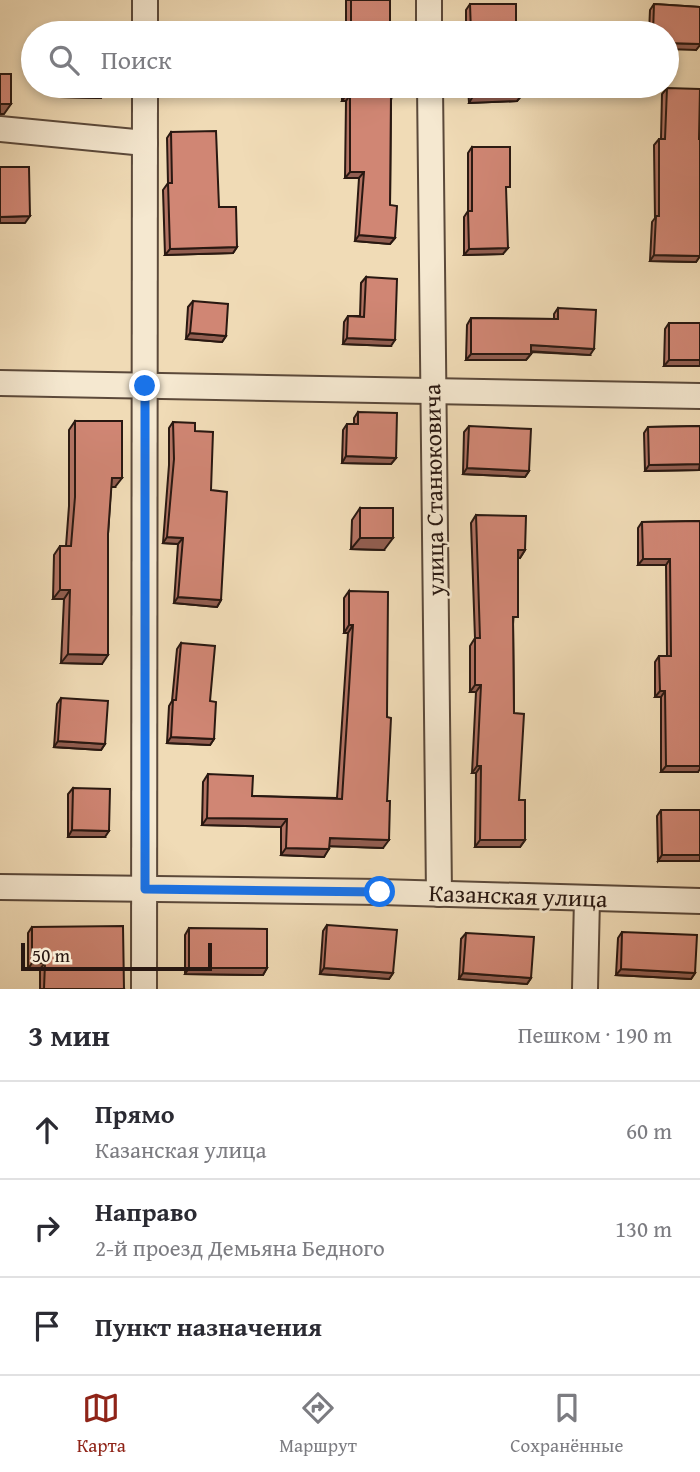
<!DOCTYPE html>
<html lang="ru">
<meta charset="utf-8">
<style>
body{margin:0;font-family:"Gentium Book Plus",serif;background:#f2f2f3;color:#2b2b33}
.scale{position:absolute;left:21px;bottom:18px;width:191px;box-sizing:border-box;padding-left:7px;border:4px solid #291811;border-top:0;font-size:19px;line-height:24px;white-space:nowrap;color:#291811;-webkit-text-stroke:5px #f5e8d0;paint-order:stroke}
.stop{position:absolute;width:21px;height:21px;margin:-16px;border:5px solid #1a73e8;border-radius:50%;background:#fff}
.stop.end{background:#1a73e8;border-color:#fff;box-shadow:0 2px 7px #0008}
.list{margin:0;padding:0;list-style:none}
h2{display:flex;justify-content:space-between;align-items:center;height:91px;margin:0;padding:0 28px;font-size:30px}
h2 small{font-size:23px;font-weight:400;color:#7c7c81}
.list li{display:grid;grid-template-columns:46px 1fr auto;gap:21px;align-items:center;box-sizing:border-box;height:98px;padding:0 28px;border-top:2px solid #e1e1e2}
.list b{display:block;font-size:26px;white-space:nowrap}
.list p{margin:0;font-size:23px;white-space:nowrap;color:#7c7c81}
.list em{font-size:23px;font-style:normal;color:#7c7c81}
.icon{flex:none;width:38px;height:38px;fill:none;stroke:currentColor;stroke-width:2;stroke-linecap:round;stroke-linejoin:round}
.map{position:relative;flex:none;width:700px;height:989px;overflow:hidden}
.search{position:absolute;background:#fff;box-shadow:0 4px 10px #0003;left:21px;right:21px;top:21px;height:77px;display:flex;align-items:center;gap:18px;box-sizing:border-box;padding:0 24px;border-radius:38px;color:#7c7c81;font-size:26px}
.sheet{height:385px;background:#fff}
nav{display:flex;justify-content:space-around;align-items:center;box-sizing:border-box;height:98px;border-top:2px solid #e1e1e2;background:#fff;font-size:19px;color:#7c7c81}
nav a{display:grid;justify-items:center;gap:4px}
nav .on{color:#8f2418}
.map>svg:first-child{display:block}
</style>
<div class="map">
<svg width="700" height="989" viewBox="0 0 700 989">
<rect width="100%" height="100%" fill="#f0dbb6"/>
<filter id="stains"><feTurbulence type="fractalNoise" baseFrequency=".00286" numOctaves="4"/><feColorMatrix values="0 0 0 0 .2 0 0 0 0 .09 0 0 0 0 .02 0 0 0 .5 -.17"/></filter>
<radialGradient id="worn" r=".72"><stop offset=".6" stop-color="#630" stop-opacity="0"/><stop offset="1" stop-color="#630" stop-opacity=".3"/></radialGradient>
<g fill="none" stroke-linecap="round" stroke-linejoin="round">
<defs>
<g id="minor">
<path d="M145,0v33"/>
<path d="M429,0v33"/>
<path d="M430,86l9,808"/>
<path d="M0,129l145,14"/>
<path d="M0,383l700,13"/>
<path d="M0,887l380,5 320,9"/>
<path d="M144,989l1,-903"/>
<path d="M585,989l2,-91"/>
</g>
</defs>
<use href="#minor" stroke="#5b493a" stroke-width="28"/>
<use href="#minor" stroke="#f5e8d0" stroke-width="24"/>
</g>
<g fill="#b37364" stroke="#291811" stroke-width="2">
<rect x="346" y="0" width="44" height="33"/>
<path d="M470,4l46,29h-50v-23z"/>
<path d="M654,4l46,3v38l-4,5 -29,-17h-18l1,-23z"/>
<path d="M61,86h45l-5,12 -40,-1z"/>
<path d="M342,86h53l-4,14 -1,105 5,33 -5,6 -35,-3 4,-63h-14l1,-77h-4z"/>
<path d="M468,86h53l1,9 -5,6 -48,2z"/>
<path d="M667,88l32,51 1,117 -4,6 -46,-1 2,-39 3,-4 -1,-73 5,-6h2l1,-45z"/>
<path d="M171,132l48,75 18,40 -4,6 -68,2 -2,-65 5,-7 -1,-45z"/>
<path d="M472,147l34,45 -3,62 -39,1v-38l4,-6v-58z"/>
<path d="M366,277l25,69 -48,-2 1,-22 4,-6h12l1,-33z"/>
<path d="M193,301l33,35 -4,6 -36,-3 2,-32z"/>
<path d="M558,308l32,47 -59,-3v2l-5,6h-60l1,-35 4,-7 83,1v-5z"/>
<path d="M669,323h31v43h-36l1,-37z"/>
<path d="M358,412l38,46 -5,6 -49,-1 1,-33 4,-6h7v-6z"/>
<path d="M75,421l40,66h-4l-3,47 -6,130 -41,-1 3,-64h-11l1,-44 6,-9h6l3,-40v-76z"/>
<path d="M173,422l22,9 16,59 10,110 -4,7 -43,-4 4,-59 -15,-1 6,-78v-37z"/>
<path d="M469,426l60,45 -4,6 -62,-3 1,-42z"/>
<path d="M700,426l-1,44 -54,1 -1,-38 4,-6z"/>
<path d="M360,508l24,42 -33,-1 1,-29z"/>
<path d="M476,515l49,35 -5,8 -2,-1 -5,67 1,89 5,87 6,40 -5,7h-45l1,-74h-4l4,-81h-6v-46l5,-8 -4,-115z"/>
<path d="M700,521l-2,251h-37v-75h-6v-35l4,-6h8l-1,-91h-28v-37l4,-6z"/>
<path d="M349,591l34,257 -54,-2 -5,11 -43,-2v-28l-79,-2 1,-43 5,-8 44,22 85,2 11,-165h-4v-35z"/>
<path d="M181,643l29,58 4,38 -4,6 -43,-2 2,-37 3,-5 5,-52z"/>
<path d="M61,698l44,46 -4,6 -47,-3 3,-43z"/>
<path d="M73,788l32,49h-37v-43z"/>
<path d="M661,810h39l-42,51 -1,-45z"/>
<path d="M327,925l66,48 -4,6 -69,-5 3,-43z"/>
<path d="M32,927l92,62h-84v-20h-12v-36z"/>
<path d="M189,928l78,40 -4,7 -78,-1v-39z"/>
<path d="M622,932l73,41 -4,6 -75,-4 2,-37z"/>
<path d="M466,933l65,45 -4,6 -68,-5 2,-40z"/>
</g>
<g fill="#925e51" stroke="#291811" stroke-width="2">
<path d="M667,43l33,1v1l-4,5 -29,-1z"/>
<path d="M65,91l41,1 -5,6 -40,-1z"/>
<path d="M346,95h4l-4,6h-4z"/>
<path d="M522,95l-5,6 -48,2 4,-7z"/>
<path d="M0,104h11l-7,10h-4z"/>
<path d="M350,172h14l-5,6h-14z"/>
<path d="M30,216l-5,7h-25v-6z"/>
<path d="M359,235l36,3 -5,6 -35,-3z"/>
<path d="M237,247l-4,6 -68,2 5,-6z"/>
<path d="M508,248l-5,6 -39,1 5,-6z"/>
<path d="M654,255l46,1 -4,6 -46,-1z"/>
<path d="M190,333l36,3 -4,6 -36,-3z"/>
<path d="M347,338l48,2 -4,6 -48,-2z"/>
<path d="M531,345l63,4 -4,6 -63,-4z"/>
<path d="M471,354h60l-5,6h-60z"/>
<path d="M669,360h31v6h-36z"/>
<path d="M346,456l50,2 -5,6 -49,-1z"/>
<path d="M700,464l-1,6 -54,1 4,-6z"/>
<path d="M467,468l62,3 -4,6 -62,-3z"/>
<path d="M112,478h10l-7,9h-9z"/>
<path d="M167,537l16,1 -5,6 -15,-1z"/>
<path d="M360,538h33l-9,12 -33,-1z"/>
<path d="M518,550h7l-5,8 -7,-1z"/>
<path d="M643,559h27l-4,6h-28z"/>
<path d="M60,590h10l-6,9h-11z"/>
<path d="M178,597l43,3 -4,7 -43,-4z"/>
<path d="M349,625h4l-5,8h-4z"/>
<path d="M68,654l40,1 -6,9 -41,-1z"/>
<path d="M475,685h6l-5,7h-6z"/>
<path d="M660,691h5l-4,6h-6z"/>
<path d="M171,737l43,2 -4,6 -43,-2z"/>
<path d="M58,741l47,3 -4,6 -47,-3z"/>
<path d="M477,766h4l-5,7h-4z"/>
<path d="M666,766h34v3l-2,3h-37z"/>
<path d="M207,818l80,1 -6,8 -79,-2z"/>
<path d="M72,830l37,1 -4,6h-37z"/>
<path d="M330,838l59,2 -6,8 -58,-2z"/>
<path d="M480,840h45l-5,7h-45z"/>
<path d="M286,848l43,1 -5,8 -43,-2z"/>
<path d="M662,855h38v6h-42z"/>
<path d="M32,963h13l-5,6h-12z"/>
<path d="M189,968h78l-4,7 -78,-1z"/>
<path d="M324,968l69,5 -4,6 -69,-5z"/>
<path d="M621,969l74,4 -4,6 -75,-4z"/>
<path d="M463,973l68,5 -4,6 -68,-5z"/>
</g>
<g fill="#d08674" stroke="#291811" stroke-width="2">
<rect x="351" y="0" width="39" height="33"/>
<path d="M470,4h46v29h-45z"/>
<path d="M654,4l46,3v37l-33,-1v-10h-14z"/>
<rect x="0" y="74" width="11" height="30"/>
<path d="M65,86h41v6l-41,-1z"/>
<path d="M346,86h49v8h-4l-1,111 7,1 -2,32 -36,-3 5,-63h-14v-77h-4z"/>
<path d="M472,86h49l1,9 -49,1z"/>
<path d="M667,88l33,1 -1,50h1v117l-46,-1 2,-39h3v-77h6z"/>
<path d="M216,131l3,76h17l1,40 -67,2 -2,-66h4l-1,-51z"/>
<path d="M472,147h38v40h-4l2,61 -39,1 -1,-38h4z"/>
<path d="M0,167h29l1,49 -30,1z"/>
<path d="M366,277l31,2 -2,61 -48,-2 1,-22 16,1z"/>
<path d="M193,301l35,3 -2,32 -36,-3z"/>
<path d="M558,308l38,2 -2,39 -63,-4v9h-60v-36l87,1z"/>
<rect x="669" y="323" width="31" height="37"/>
<path d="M358,412l39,1 -1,45 -50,-2 1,-32h11z"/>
<path d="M75,421h47v57h-10l-4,56v121l-40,-1 2,-64h-10v-44h11l4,-49z"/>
<path d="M173,422l22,1v8l18,1 -2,58 16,2 -6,108 -43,-3 5,-59 -16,-1 7,-78z"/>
<path d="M469,426l62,3 -2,42 -62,-3z"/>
<path d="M700,426v38l-51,1 -1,-38z"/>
<rect x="360" y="508" width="33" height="30"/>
<path d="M476,515l50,1 -1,34h-7v67h-5l1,96 10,1 -5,86h6v40h-45l1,-74h-4l4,-81h-6v-47h5z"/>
<path d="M700,521v245h-34l-1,-75h-5l-1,-35h12l-1,-97h-27l-1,-37z"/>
<path d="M349,591l39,1 -1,125 4,1 -4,83h3l-1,39 -59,-2 -1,11 -43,-1 1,-29 -80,-1 1,-44 45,2 -1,20 90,3 11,-174h-4z"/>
<path d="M181,643l34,3 -5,55 6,1 -2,37 -43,-2 2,-37h3z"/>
<path d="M61,698l47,3 -3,43 -47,-3z"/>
<path d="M73,788l37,1 -1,42 -37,-1z"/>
<path d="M661,810h39v45h-38z"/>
<path d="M327,925l70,5 -4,43 -69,-5z"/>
<path d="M123,926l1,63h-80l1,-26h-13v-36z"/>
<path d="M189,928l78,1v39h-78z"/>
<path d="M622,932l75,3 -2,38 -74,-4z"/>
<path d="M466,933l68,4 -3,41 -68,-5z"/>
</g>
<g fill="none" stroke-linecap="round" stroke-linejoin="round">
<path stroke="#1a73e8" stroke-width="9" d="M145,386v503l235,3"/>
</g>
<g text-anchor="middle" stroke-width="5" stroke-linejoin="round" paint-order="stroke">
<g font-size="24" fill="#291811" stroke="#f5e8d0">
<text transform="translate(434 490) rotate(-91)" y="8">улица Станюковича</text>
<text transform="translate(518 896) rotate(2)" y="8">Казанская улица</text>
</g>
</g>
<rect width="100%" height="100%" filter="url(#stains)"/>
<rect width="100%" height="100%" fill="url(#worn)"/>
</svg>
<div class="scale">50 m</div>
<div class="stop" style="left:380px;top:892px"></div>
<div class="stop end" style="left:145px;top:386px"></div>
<div class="search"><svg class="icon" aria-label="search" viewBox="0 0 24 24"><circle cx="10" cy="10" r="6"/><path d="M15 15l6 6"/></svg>Поиск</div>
</div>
<section class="sheet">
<h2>3 мин<small>Пешком · 190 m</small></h2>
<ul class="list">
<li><svg class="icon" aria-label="ahead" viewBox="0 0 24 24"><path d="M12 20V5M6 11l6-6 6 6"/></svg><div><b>Прямо</b><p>Казанская улица</p></div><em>60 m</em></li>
<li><svg class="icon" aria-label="right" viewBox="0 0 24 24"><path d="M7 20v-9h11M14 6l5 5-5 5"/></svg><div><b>Направо</b><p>2-й проезд Демьяна Бедного</p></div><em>130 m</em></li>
<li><svg class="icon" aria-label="arrive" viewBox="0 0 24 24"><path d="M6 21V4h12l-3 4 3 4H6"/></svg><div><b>Пункт назначения</b></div></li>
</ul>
</section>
<nav>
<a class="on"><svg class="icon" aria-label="map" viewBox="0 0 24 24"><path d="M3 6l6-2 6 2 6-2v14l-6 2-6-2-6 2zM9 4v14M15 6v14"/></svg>Карта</a>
<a><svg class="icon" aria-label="directions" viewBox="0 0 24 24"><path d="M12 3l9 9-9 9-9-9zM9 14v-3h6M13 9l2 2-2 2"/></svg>Маршрут</a>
<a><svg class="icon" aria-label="saved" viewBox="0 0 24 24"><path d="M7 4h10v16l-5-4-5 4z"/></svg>Сохранённые</a>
</nav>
